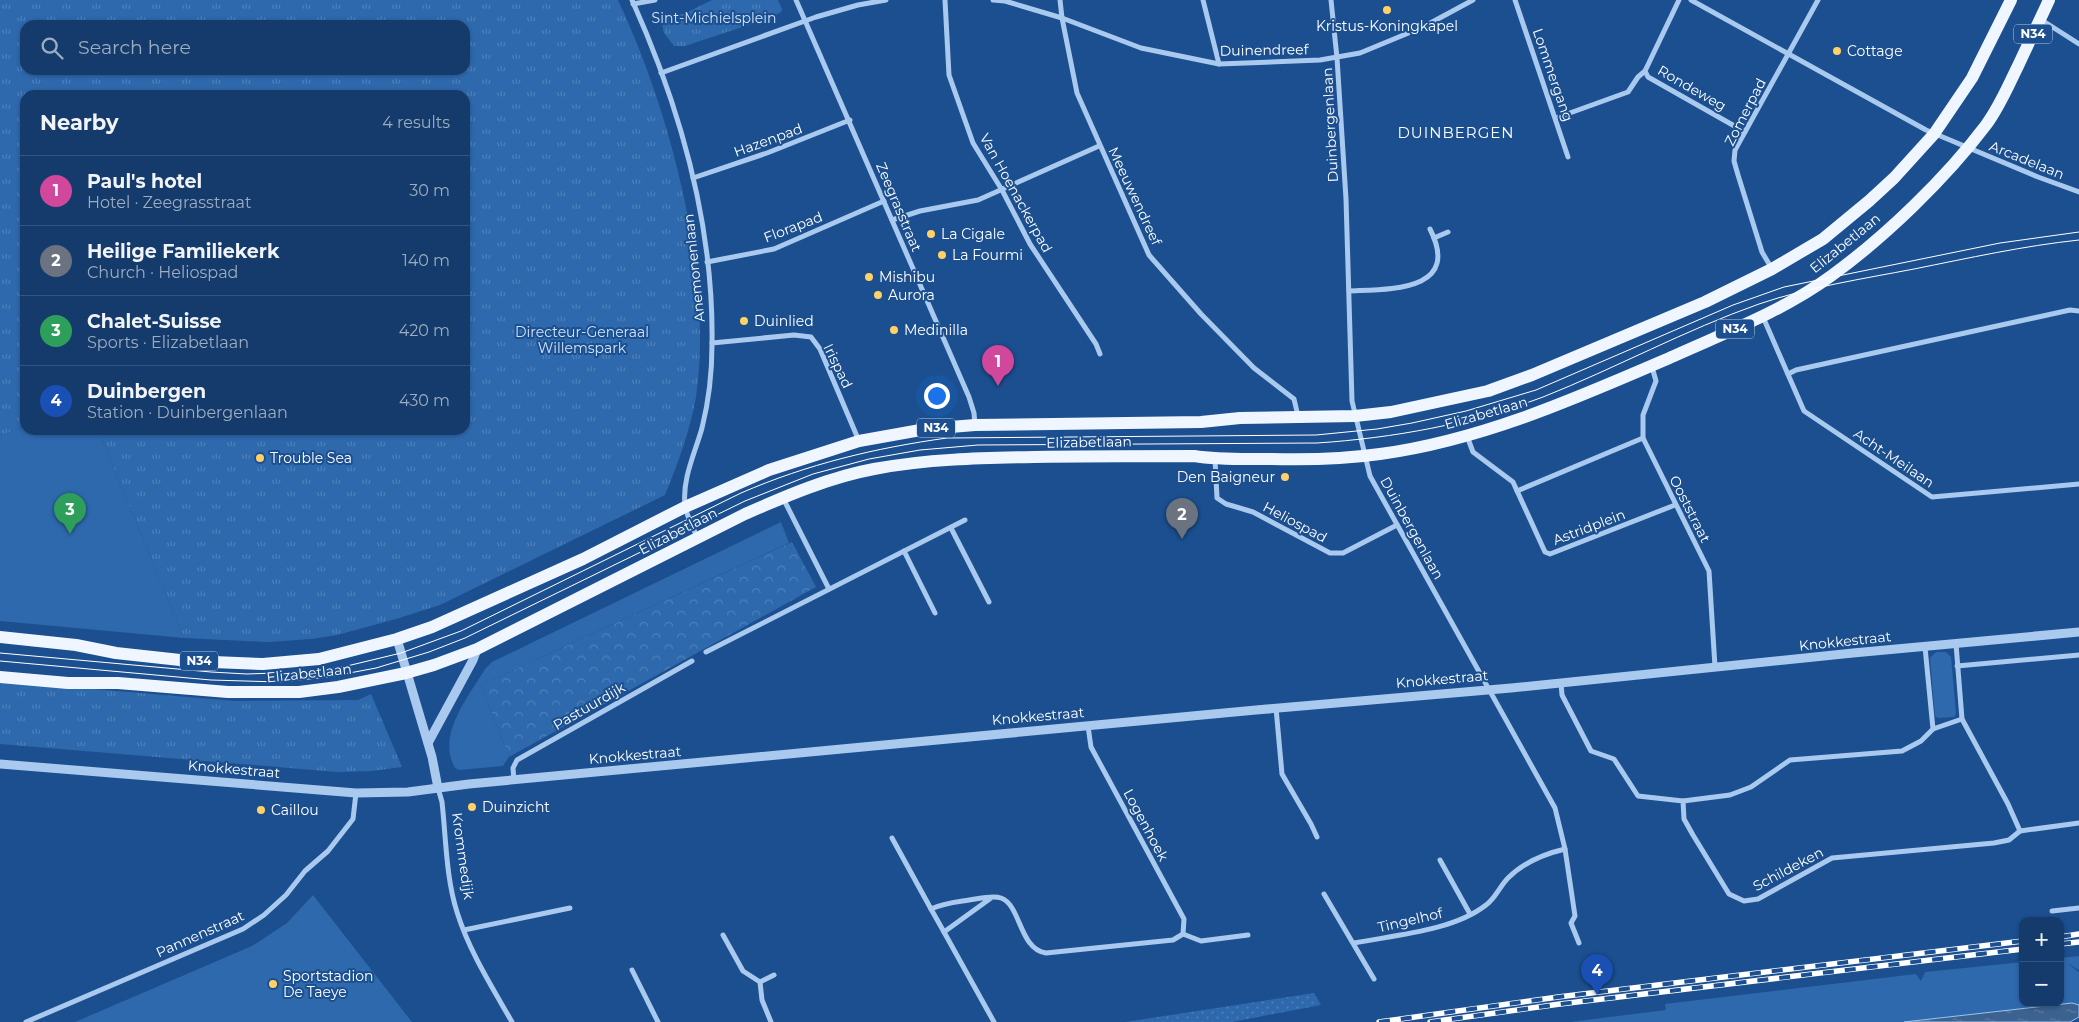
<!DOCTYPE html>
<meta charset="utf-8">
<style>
body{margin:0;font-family:Montserrat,sans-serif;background:#1d4271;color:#f1f3f6}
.controls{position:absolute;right:15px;bottom:15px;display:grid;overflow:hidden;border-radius:10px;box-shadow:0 1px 4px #0004}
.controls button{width:45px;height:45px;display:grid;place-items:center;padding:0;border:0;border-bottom:1px solid #33557e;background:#143b6b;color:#f1f3f6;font:25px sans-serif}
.you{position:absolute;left:936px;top:395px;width:18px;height:18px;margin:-12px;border:4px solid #fff;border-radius:50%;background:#1a73e8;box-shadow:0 0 0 8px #1a73e833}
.badge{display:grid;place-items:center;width:32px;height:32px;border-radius:50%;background:#8bbbb9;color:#fff;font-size:16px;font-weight:700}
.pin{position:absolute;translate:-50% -41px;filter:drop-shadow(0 1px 2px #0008)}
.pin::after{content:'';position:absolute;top:26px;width:18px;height:15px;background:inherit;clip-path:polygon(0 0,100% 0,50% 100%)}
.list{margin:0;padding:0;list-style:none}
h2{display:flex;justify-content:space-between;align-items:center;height:65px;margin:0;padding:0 20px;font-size:21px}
h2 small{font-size:16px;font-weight:400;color:#9dadc1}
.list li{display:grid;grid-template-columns:32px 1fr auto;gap:15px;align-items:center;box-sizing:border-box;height:70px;padding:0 20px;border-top:1px solid #33557e}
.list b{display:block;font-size:19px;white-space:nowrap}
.list p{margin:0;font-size:16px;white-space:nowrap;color:#9dadc1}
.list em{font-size:16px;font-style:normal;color:#9dadc1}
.icon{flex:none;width:28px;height:28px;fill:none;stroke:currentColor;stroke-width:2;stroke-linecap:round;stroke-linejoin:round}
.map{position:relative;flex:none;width:2079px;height:1022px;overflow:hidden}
.search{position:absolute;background:#143b6b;box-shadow:0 1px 4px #0004;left:20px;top:20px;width:450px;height:55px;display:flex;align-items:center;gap:12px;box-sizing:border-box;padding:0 18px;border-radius:15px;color:#9dadc1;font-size:19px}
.panel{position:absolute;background:#143b6b;box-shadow:0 1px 4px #0004;left:20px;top:90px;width:450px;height:345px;border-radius:15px}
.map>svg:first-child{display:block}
</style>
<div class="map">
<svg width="2079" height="1022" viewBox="0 0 2079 1022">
<defs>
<pattern id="forest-crowns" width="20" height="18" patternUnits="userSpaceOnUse" patternTransform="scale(1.25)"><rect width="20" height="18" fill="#2e69ad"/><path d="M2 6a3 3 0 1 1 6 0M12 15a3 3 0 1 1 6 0" fill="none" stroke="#4d80b9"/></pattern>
<pattern id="park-tufts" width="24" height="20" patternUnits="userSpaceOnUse" patternTransform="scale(1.25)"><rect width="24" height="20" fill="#2e69ad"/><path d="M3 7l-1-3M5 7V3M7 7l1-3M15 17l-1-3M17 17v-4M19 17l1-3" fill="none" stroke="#4d80b9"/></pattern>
<pattern id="garden-dots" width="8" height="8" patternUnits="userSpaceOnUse" patternTransform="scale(1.25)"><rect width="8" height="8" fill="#2e69ad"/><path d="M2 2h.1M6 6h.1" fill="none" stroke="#4d80b9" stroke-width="1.8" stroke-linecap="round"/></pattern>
<pattern id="water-ripples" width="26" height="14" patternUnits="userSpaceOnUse" patternTransform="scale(1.25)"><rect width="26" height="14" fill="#3c6290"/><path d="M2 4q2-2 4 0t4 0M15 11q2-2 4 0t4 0" fill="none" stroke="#597aa1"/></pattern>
</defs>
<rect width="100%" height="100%" fill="#1b4f8f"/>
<g fill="#2e69ad">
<path d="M25,426v4h73l86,208 -184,-17v-185z"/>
<path d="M781,522l8,21 -308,142 28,72 -6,9 -44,4 -4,-2c-19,-33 14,-72 30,-99l7,-7z"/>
<path d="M1936,652h10l5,5 5,57 -2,3 -16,1 -3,-2 -5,-58z"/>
<path d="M313,895l99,127h-337l177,-76 35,-23z"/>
<path d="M2079,956v14l-12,-7 12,9v33l-7,-2 -169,19h-333l96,-12 -1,-6 251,-30 5,7 4,-9 98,-10v41h37v-45z"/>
</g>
<path fill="url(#forest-crowns)" d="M792,542l24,45 -307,170 -28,-72z"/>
<g fill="url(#park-tufts)" fill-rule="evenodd">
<path d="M0,0h618c52,111 96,274 78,397 -6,34 -18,66 -31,98l-225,110 -44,14 -59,16 -26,4 -42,3 -85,-4 -86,-208h367v-335h-440v331l-25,10zM25,25h440v45h-440z"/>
<path d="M712,0h66l4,9 -1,3 -9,5 -87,29h-11l-10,-13 -2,-10 5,-8 17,-1z"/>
<path d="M0,681l234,20 124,-1 13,-6 31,73 -30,4 -35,1 -337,-28z"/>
</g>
<path fill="url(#garden-dots)" d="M1314,993l7,12 -89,17h-107z"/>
<path fill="url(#water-ripples)" stroke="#9cc4f0" d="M2072,1003l7,2v12l-9,5h-166z"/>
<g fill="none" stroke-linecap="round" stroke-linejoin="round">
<g stroke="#a9c9ee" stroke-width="5">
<path d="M632,0c48,107 82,227 80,345 0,29 -3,55 -10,83 -7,25 -20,51 -17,77 1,10 8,22 12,32"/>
<path d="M796,0l173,397 5,16 1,12"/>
<path d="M945,0l4,75 24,68 29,47 28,54 66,100 4,10"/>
<path d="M993,0l12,1 57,17 79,30 78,16 101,-4 40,-7 63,-26 50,-27"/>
<path d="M1060,0l2,18 15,75 72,162 52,59 53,54 40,31 4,17"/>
<path d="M1203,0l16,64"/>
<path d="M1331,0l6,58 9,141 6,202 18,75 185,332 10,41 10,67 -4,7 8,20"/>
<path d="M1515,0l53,157"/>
<path d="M1679,0l-34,71 3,6 97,55"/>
<path d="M1691,0l235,130 112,47 41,15"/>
<path d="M633,4l22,-4"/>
<path d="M2040,19l39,25"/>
<path d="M661,73l155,-56 42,-12 28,-5"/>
<path d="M1556,118l72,-26 10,-15 7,-6"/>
<path d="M693,178l74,-25 83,-33"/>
<path d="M892,220l28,-9 58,-11 121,-54"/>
<path d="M1434,238l14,-6"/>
<path d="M707,262l67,-13 110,-48"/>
<path d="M1772,269l-10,-17 -24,-77 -4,-14 1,-11 83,-150"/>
<path d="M1349,291c40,-2 113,1 81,-62"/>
<path d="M1763,317l41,94 128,86 147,-13"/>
<path d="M712,343l82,-8 17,2 9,12 39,92"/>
<path d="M1652,367l4,14 -13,34v23l66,133 6,96"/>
<path d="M1788,374l8,-4 274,-60 9,1"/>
<path d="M1467,436l6,16 40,30 32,70 5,2 125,-49"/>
<path d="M1215,459l2,39 9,6 27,8 77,41h13l54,-28"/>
<path d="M1517,491l126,-53"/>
<path d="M783,498l46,91"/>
<path d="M951,528l38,74"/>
<path d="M904,551l31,62"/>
<path d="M1956,644l6,75 46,85 12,27 59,-8"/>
<path d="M706,652l259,-132"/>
<path d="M1957,666l122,-11"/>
<path d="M1561,683l1,12 29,56 23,8 24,37 45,5 1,18 9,16 36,59 15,7 14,-2 74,-41 162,-15 15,-3 11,-9"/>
<path d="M1276,708l6,66 29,50 6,13"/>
<path d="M1933,729l29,-10"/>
<path d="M514,781l-1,-13 4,-8 175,-99"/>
<path d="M438,788l4,14c4,36 4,76 15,110 12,39 35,75 55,110"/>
<path d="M1683,801l47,-6 21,-8 39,-27 112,-9 19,-10 12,-12 -8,-82"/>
<path d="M892,838l39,71"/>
<path d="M1440,860l30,54"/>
<path d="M1324,894l50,85"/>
<path d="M991,898l-47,34 -13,-23c12,-6 25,-7 38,-9 9,-1 23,-5 32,-2 20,7 18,51 45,55l127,-13 10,-6 1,-15 -93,-172 -3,-21"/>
<path d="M2052,911l27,-3"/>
<path d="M464,930l106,-22"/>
<path d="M944,932l50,90"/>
<path d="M1183,934l18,7 47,-6"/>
<path d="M723,935l20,36 17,11 2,18 9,22"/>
<path d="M1354,943c41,-8 99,-12 132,-38 9,-6 14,-19 22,-27 15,-15 36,-24 57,-29"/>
<path d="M632,970l26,52"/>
<path d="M760,982l14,-7"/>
<path d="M26,1022l217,-93 21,-14 22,-20 19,-24 23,-20 25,-32 3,-26"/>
</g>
<g stroke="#a9c9ee" stroke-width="9">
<path d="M397,639l35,118 6,31"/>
<path d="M428,743l45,-83 4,-11"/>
<path d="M0,764l356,29 52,-1 61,-8 787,-74 255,-22 342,-35 226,-21"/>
</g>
<g stroke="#f0f6ff" stroke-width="12">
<path d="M0,637l76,8 40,8 73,8 74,3 56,-5 78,-20 35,-12 151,-68 102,-52 84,-37 90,-29 67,-12 49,-4 226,-3 39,-4 115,-2 36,-4 97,-21 44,-16 173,-73 67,-33 51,-30 46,-38 25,-23 40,-44 38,-56 39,-78"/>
<path d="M0,677l68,6h50l110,9h71l39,-5 68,-14 28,-8 43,-16 268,-135c41,-18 85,-37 129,-45 53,-10 106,-11 160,-12 53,-1 106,-1 160,-1 25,4 51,3 77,3 36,1 73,0 109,-5 103,-14 199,-57 294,-98 53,-24 109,-45 157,-80 54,-39 115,-98 155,-151 14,-19 22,-39 32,-59 10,-22 21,-44 31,-66"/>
</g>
<g stroke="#fff" stroke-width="1">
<path d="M0,653l211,19 36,2 56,-2 44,-6 54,-13 60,-22 280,-138c67,-29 134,-45 206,-55l369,-3 61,-6 35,-6 54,-12 70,-21 197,-85 51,-18 216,-44 79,-11"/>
<path d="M0,661l211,19 68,2 49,-5 48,-9 53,-16 36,-14 280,-137 68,-27 56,-15 51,-9 58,-5 339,-2c76,-5 154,-19 226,-46 73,-29 142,-67 216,-93 50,-17 103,-25 155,-35 55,-11 109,-23 165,-29"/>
</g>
<defs>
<g id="rail">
<path d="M2060,937l19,-3"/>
<path d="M2060,944l19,-2"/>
<path d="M1379,1022l179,-25 465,-56"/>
<path d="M1430,1022l130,-18 463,-55"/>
</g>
</defs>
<use href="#rail" stroke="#fff" stroke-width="5.5"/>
<use href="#rail" stroke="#1b4f8f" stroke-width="4" stroke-dasharray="11" stroke-linecap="butt"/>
</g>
<g fill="#ffd166" stroke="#1b4f8f" stroke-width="2">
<circle cx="1387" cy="10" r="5"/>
<circle cx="1837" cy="51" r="5"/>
<circle cx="931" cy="234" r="5"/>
<circle cx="942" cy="255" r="5"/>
<circle cx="869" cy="277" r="5"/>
<circle cx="878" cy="295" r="5"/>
<circle cx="744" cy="321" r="5"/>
<circle cx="894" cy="330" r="5"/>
<circle cx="260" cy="458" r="5"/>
<circle cx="1285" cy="477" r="5"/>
<circle cx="472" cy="807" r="5"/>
<circle cx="261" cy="810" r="5"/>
<circle cx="273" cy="984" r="5"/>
</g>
<g text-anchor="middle" stroke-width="4" stroke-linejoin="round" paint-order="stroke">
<g fill="#1b4f8f" stroke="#bbcadd" stroke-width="1">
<rect x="2014" y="24.5" width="38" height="19" rx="4"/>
<rect x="1716" y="319.5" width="38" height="19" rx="4"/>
<rect x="917" y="418.5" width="38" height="19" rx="4"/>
<rect x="180" y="651.5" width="38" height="19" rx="4"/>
</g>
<g font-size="12" font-weight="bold" fill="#fff">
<text x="2033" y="38">N34</text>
<text x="1735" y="333">N34</text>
<text x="936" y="432">N34</text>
<text x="199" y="665">N34</text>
</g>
<g font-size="14" fill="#cfe3fa" stroke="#1b4f8f">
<text x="714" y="23">Sint-Michielsplein</text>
<text x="582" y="337">Directeur-Generaal<tspan x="582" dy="16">Willemspark</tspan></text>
</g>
<g font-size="14" fill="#fff" stroke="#1b4f8f" text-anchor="start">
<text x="1387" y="31" text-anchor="middle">Kristus-Koningkapel</text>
<text x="1847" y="56">Cottage</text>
<text x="941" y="239">La Cigale</text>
<text x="952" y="260">La Fourmi</text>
<text x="879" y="282">Mishibu</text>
<text x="888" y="300">Aurora</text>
<text x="754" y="326">Duinlied</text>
<text x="904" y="335">Medinilla</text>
<text x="270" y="463">Trouble Sea</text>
<text x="1275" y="482" text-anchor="end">Den Baigneur</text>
<text x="482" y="812">Duinzicht</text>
<text x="271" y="815">Caillou</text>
<text x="283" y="981">Sportstadion<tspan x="283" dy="16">De Taeye</tspan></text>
</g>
<g font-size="14" fill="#fff" stroke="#1b4f8f">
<text transform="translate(1264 50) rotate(-1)" y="5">Duinendreef</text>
<text transform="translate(1553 75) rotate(71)" y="5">Lommergang</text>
<text transform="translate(1692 88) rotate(30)" y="5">Rondeweg</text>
<text transform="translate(1745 112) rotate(-63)" y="5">Zomerpad</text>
<text transform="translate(1330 125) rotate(-93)" y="5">Duinbergenlaan</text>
<text transform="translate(768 140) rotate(-20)" y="5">Hazenpad</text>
<text transform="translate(2027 160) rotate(22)" y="5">Arcadelaan</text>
<text transform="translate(1016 193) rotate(61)" y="5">Van Hoenackerpad</text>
<text transform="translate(1135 196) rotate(65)" y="5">Meeuwendreef</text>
<text transform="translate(899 207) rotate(67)" y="5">Zeegrasstraat</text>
<text transform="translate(793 227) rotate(-21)" y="5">Florapad</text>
<text transform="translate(1845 243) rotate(-39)" y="5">Elizabetlaan</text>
<text transform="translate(694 268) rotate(-96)" y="5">Anemonenlaan</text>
<text transform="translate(838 366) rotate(64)" y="5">Irispad</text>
<text transform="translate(1486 413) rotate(-16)" y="5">Elizabetlaan</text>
<text transform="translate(1089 442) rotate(-1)" y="5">Elizabetlaan</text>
<text transform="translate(1894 458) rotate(34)" y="5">Acht-Meilaan</text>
<text transform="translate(1690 509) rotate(63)" y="5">Ooststraat</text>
<text transform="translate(1295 522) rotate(28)" y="5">Heliospad</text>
<text transform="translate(1589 527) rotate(-21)" y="5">Astridplein</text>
<text transform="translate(1412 528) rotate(61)" y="5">Duinbergenlaan</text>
<text transform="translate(678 531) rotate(-27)" y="5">Elizabetlaan</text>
<text transform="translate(1845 641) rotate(-6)" y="5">Knokkestraat</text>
<text transform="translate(309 673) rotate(-6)" y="5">Elizabetlaan</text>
<text transform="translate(1442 679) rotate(-5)" y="5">Knokkestraat</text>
<text transform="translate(589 706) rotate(-30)" y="5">Pastuurdijk</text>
<text transform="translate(1038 716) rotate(-5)" y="5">Knokkestraat</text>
<text transform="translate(635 755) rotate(-5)" y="5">Knokkestraat</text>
<text transform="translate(234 769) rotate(5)" y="5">Knokkestraat</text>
<text transform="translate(1146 825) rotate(62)" y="5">Logenhoek</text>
<text transform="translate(463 856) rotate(82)" y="5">Krommedijk</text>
<text transform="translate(1788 869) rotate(-28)" y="5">Schildeken</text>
<text transform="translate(1410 920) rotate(-13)" y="5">Tingelhof</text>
<text transform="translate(200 934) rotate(-24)" y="5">Pannenstraat</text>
</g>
<g font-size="15" letter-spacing="1" fill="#fff" stroke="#1b4f8f">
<text x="1456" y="138">DUINBERGEN</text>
</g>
</g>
</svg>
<div class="controls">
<button>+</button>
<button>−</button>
</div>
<div class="you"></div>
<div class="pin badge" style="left:998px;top:386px;background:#d1479c">1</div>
<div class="pin badge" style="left:1182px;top:539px;background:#6b7280">2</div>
<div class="pin badge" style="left:70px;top:534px;background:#2e9e5b">3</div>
<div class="pin badge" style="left:1597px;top:995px;background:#1a4fb4">4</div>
<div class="search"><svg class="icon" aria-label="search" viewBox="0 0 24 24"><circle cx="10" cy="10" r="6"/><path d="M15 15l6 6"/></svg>Search here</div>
<section class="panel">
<h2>Nearby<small>4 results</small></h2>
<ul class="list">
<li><span class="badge" style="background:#d1479c">1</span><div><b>Paul's hotel</b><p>Hotel · Zeegrasstraat</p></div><em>30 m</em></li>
<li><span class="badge" style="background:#6b7280">2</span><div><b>Heilige Familiekerk</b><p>Church · Heliospad</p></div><em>140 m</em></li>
<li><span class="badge" style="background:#2e9e5b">3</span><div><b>Chalet-Suisse</b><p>Sports · Elizabetlaan</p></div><em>420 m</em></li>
<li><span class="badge" style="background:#1a4fb4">4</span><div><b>Duinbergen</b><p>Station · Duinbergenlaan</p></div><em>430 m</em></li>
</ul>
</section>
</div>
